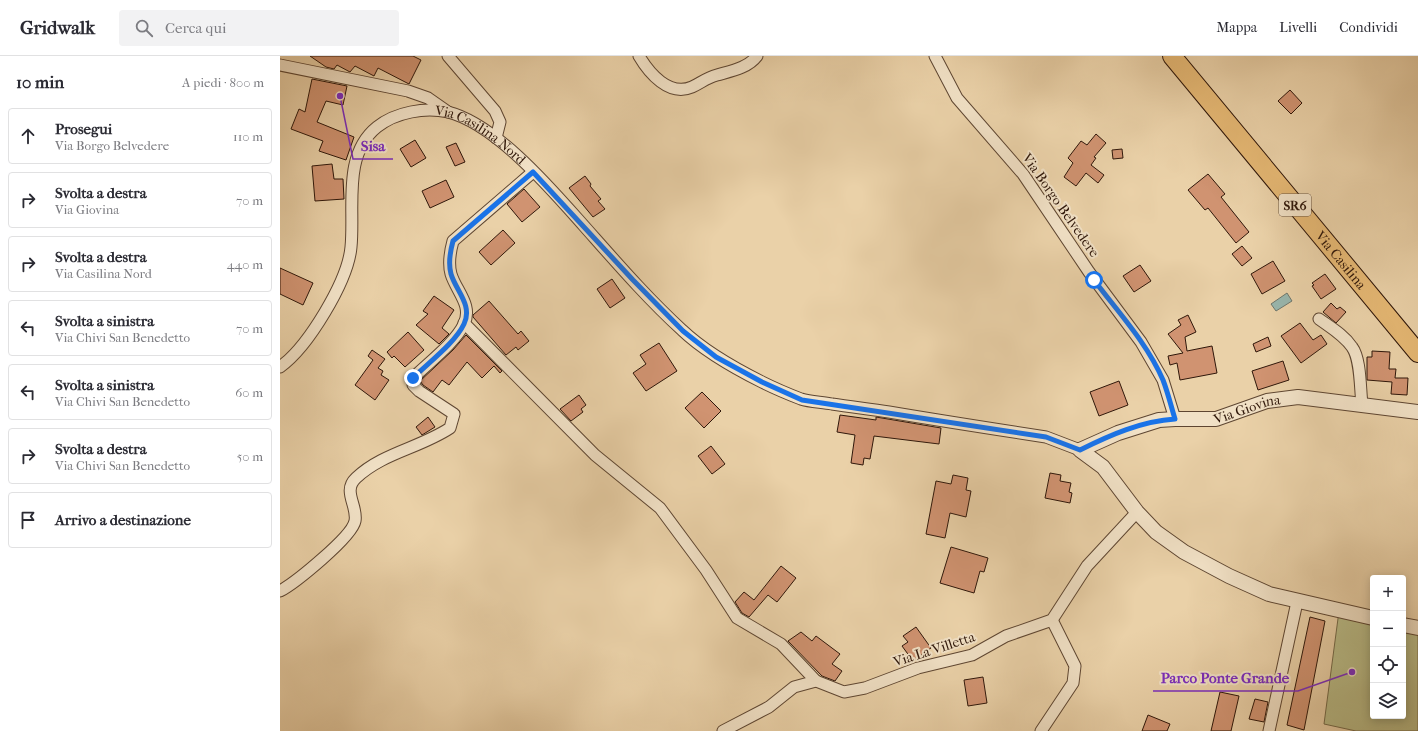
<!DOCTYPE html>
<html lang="it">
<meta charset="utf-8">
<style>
body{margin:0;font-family:"IM FELL French Canon",serif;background:#f2f2f3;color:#2b2b33}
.controls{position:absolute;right:12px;bottom:12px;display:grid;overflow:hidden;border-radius:4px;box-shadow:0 2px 10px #0003}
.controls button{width:36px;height:36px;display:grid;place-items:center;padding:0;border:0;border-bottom:1px solid #e1e1e2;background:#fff;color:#2b2b33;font:20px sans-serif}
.stop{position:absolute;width:12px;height:12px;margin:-9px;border:3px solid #1a73e8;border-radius:50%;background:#fff}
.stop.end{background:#1a73e8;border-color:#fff;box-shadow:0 1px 4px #0008}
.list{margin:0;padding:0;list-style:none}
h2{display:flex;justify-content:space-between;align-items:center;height:52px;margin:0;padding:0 16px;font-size:17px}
h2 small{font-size:13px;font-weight:400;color:#7c7c81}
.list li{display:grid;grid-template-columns:26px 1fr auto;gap:12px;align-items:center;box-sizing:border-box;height:56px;margin:0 8px 8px;padding:0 8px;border:1px solid #e1e1e2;border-radius:4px}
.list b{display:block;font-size:15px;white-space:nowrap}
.list p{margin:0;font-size:13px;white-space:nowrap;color:#7c7c81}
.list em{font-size:13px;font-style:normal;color:#7c7c81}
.icon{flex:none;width:22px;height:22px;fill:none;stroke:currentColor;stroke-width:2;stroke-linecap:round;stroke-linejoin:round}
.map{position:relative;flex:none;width:1138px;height:675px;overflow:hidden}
header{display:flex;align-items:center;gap:24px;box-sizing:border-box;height:56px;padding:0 20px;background:#fff;border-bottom:1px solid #e1e1e2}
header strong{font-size:19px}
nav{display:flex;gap:22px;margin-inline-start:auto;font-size:14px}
.search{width:280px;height:36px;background:#f2f2f3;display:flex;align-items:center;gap:10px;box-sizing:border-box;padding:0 14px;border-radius:4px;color:#7c7c81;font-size:15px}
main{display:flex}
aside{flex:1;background:#fff}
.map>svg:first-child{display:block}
</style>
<header>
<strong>Gridwalk</strong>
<div class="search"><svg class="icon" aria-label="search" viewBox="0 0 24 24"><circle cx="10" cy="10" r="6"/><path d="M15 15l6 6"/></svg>Cerca qui</div>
<nav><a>Mappa</a><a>Livelli</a><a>Condividi</a></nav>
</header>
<main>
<aside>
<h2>10 min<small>A piedi · 800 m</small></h2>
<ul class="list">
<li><svg class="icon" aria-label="ahead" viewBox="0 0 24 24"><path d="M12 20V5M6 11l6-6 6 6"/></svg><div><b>Prosegui</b><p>Via Borgo Belvedere</p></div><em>110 m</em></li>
<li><svg class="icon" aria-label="right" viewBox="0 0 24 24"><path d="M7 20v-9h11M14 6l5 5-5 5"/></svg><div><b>Svolta a destra</b><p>Via Giovina</p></div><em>70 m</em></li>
<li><svg class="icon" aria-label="right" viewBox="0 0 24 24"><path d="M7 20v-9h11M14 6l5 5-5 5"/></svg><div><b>Svolta a destra</b><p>Via Casilina Nord</p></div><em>440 m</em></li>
<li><svg class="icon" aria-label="left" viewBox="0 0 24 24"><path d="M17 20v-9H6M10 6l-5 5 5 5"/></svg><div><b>Svolta a sinistra</b><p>Via Chivi San Benedetto</p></div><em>70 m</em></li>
<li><svg class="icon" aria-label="left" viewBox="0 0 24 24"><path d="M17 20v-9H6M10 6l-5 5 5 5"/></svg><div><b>Svolta a sinistra</b><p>Via Chivi San Benedetto</p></div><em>60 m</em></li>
<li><svg class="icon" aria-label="right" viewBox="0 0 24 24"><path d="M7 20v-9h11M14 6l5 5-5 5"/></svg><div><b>Svolta a destra</b><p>Via Chivi San Benedetto</p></div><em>50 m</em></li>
<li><svg class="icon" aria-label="arrive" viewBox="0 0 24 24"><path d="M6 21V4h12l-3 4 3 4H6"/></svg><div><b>Arrivo a destinazione</b></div></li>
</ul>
</aside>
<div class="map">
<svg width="1138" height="675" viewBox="0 0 1138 675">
<rect width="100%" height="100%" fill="#ead1a8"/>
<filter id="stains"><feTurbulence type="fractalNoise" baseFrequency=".005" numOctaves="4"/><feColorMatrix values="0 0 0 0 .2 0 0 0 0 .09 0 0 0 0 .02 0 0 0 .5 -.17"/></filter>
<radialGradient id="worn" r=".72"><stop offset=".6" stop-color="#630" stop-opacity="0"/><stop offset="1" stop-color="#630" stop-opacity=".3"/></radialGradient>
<path fill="#b8bb87" stroke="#746948" d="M1059,555l34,7v98h30v-91l15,3v103h-62l-32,-7z"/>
<path fill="#98b6ad" stroke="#6e766c" d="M1007,237l5,8 -16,10 -5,-7z"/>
<g fill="#d09371" stroke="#2f170a">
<path d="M30,0h103l8,4 -12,24 -31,-16 -4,8 -19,-10 -5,6 -13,-7 -3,4 -8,-2z"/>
<path d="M32,23l35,7 -4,19 -17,-4 -9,21 37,15 -8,23 -27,-9 4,-10 -32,-12 8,-20 6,3z"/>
<path d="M1010,34l12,13 -11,11 -13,-13z"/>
<path d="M816,78l10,9 -12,14 2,1 -5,7 13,10 -6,8 -12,-10 -10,13 -12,-9 9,-14 -5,-5 13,-17 6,4z"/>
<path d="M135,84l11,18 -15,9 -11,-18z"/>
<path d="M176,87l9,19 -10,4 -9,-19z"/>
<path d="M842,93l1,9 -10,1 -1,-9z"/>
<path d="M52,108l2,15h9l1,20 -29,2 -3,-35z"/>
<path d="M928,118l17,20 -4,3 28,35 -13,11 -28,-35 -3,2 -17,-20z"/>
<path d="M305,120l6,8 -1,2 11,13 -3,2 7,8 -12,8 -24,-29z"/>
<path d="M166,124l8,17 -24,11 -8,-17z"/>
<path d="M244,133l16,18 -18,15 -15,-18z"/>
<path d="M223,174l12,13 -24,22 -12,-13z"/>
<path d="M962,190l10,12 -10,8 -10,-12z"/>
<path d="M993,205l12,20 -23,13 -11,-20z"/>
<path d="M860,209l11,16 -17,11 -11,-16z"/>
<path d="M0,212l33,15 -10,22 -23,-11z"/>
<path d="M1045,218l11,15 -15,10 -9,-13 2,-1 -2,-2z"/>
<path d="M332,223l13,19 -15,10 -13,-19z"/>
<path d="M154,240l20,14 -12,18 7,6 -10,10 -23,-19 12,-11 -5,-3z"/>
<path d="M209,245l29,33 3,-3 8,10 -11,9 -2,-3 -10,8 -33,-38v-2z"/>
<path d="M1051,247l6,6 3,-2 6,5 -10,11 -13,-11z"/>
<path d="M908,259l8,17 -11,5 2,14 25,-5 5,27 -37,7 -3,-17 -7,2 -2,-9 15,-3 -15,-19 13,-9 -3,-5z"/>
<path d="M1020,267l13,17 8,-5 6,9 -26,19 -20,-27z"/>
<path d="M128,276l16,18 -19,17 -11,-11 -2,2 -5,-6z"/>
<path d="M186,279l36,36 -2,2 -6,-7 -12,12 -15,-16 -18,23 -7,-5 -9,12 -10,-7 -3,-4 33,-31z"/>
<path d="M988,281l3,9 -15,6 -3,-8z"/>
<path d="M379,287l18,28 -31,20 -13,-18 13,-9 -6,-9z"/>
<path d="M92,294l13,9 -7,9 5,3 -2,4 8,5 -14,20 -20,-15 18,-25 -5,-4z"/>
<path d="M1092,295l18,1 -1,17h7l-1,9h13l-1,17 -16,-1 1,-12 -25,-2v-23h5z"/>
<path d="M1003,305l6,19 -31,10 -6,-19z"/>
<path d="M839,325l9,24 -29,11 -9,-24z"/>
<path d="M422,336l19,19 -17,17 -19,-20z"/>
<path d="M299,339l7,10 -5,4 2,3 -12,9 -11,-12z"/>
<path d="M560,359l36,5v-3l65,11 -2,16 -65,-8 -4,23 -6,-1 -1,7 -12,-2 4,-28 -18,-3z"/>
<path d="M148,361l7,10 -13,8 -6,-8z"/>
<path d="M431,390l14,18 -13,10 -14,-18z"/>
<path d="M770,417l11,2 -1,6 11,2 -2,9 3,1 -2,10 -25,-5z"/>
<path d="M673,419l15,3 -2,12 5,1 -5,26 -16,-4 -5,25 -19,-4 10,-53 15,3z"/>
<path d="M671,491l37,11 -4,14 -4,-1 -6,22 -34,-10z"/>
<path d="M501,510l15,12 -19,24 -9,-7 -19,22 -7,-4 -7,-11 9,-10 10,8z"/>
<path d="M1030,561l15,4 -21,109 -17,-5z"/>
<path d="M636,571l15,21 -18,13 -11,-15 6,-4 -5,-6z"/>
<path d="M521,576l11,9 4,-5 24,18 -8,10 10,7 -7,10 -13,-5 -34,-35z"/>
<path d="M703,621l4,26 -19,3 -4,-26z"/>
<path d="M940,636l19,4 -8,35h-20z"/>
<path d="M975,643l13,3 -4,20 -15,-3z"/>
<path d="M868,659l22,9 -3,7h-25z"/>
</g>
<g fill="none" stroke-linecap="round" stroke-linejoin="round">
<defs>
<g id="minor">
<path d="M168,0l47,55 5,11 -4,16"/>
<path d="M359,0c10,17 30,41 53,31 9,-4 14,-9 25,-12 14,-4 31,-7 40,-19"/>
<path d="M655,0l22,42 66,76 66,98 52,70 22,38 12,39"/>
<path d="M0,9l128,26 20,7 20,14"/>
<path d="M1039,263c11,8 25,16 33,28 9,12 8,42 10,57"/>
<path d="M184,267l131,132 65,53 46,62 31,48 44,26 35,37"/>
<path id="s1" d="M0,311c28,-20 68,-86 71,-120 4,-39 -9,-92 26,-120 19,-15 48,-20 71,-15 48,12 104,78 136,114 32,36 63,72 98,104 23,22 52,38 80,52 12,6 26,12 39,17 9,3 21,3 31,5 19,3 38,5 57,8 53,9 105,17 157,25l34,13"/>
<path d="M0,535c15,-8 72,-54 75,-70 3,-15 -13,-30 1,-43 26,-25 64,-30 94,-50l4,-14 -35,-23 -6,-6v-7c15,-15 42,-35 51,-54 9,-19 -8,-33 -13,-50 -3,-11 -1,-22 2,-33l80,-69"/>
<path d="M443,675l46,-24 25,-20 22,-6 28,11 21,-4 53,-20 54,-13 34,-19 46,-16 35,-54 50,-54"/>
<path d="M761,675l32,-48 2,-17 -23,-46"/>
<path d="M989,675l28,-129"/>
</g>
<g id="tertiary">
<path id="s2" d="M1093,562l-104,-24 -40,-18 -45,-24 -28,-20 -19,-20 -34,-45 -23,-17 38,-17 41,-13 16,-1h41l51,-18 31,-4 120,15"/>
<path d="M1123,569l15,3"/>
</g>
<g id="primary">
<path id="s3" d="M892,0l246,297"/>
</g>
</defs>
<use href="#minor" stroke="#5e4632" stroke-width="13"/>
<use href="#tertiary" stroke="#5e4632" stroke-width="16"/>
<use href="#primary" stroke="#2f170a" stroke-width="20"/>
<use href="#minor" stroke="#f1e1c6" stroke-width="11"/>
<use href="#tertiary" stroke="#f1e1c6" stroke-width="14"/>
<use href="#primary" stroke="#e5b874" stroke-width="18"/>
</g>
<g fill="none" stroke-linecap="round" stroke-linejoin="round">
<path stroke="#1a73e8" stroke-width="5" d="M133,322c15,-15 42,-35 51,-54 9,-19 -8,-33 -13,-50 -3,-11 -1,-22 2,-33l80,-69 100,108 50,51 33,26 46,25 40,18 244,37 34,13c30,-15 62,-29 95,-31 -4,-13 -7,-26 -12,-39 -16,-37 -45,-68 -69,-100"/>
</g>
<g text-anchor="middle" stroke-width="4" stroke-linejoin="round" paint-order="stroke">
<rect fill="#f1e1c6" stroke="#695442" stroke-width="1" x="999" y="138" width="32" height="22" rx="3"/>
<g font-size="13" font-weight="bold" fill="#2f170a">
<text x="1015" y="154">SR6</text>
</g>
<g font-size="14" fill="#2f170a" stroke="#f1e1c6">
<text dy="5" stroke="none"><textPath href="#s1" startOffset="383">Via Casilina Nord</textPath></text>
<text transform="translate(781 149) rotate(55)" y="5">Via Borgo Belvedere</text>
<text dy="5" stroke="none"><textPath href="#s3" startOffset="265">Via Casilina</textPath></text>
<text dy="5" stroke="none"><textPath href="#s2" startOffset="523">Via Giovina</textPath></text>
<text transform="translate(654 593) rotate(-18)" y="5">Via La Villetta</text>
</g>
</g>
<path fill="none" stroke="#7b2cbf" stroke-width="1.5" d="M60 40L73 103H113M1072 616L1018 635H873"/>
<g fill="#7b2cbf" stroke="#f1e1c6" stroke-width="1.5">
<circle cx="60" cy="40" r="4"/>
<circle cx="1072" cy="616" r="4"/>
</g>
<g font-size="15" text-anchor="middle" font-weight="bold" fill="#7b2cbf" stroke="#f1e1c6" stroke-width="4" stroke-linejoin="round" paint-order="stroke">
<text x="93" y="95">Sisa</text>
<text x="945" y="627">Parco Ponte Grande</text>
</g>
<rect width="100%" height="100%" filter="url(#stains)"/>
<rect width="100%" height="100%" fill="url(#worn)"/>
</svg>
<div class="controls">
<button>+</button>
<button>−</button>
<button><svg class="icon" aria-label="locate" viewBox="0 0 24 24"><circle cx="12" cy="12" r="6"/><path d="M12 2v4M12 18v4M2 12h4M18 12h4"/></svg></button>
<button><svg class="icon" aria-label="layers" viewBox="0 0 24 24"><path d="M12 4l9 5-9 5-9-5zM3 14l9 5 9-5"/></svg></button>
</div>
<div class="stop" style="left:814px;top:224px"></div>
<div class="stop end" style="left:133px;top:322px"></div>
</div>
</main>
